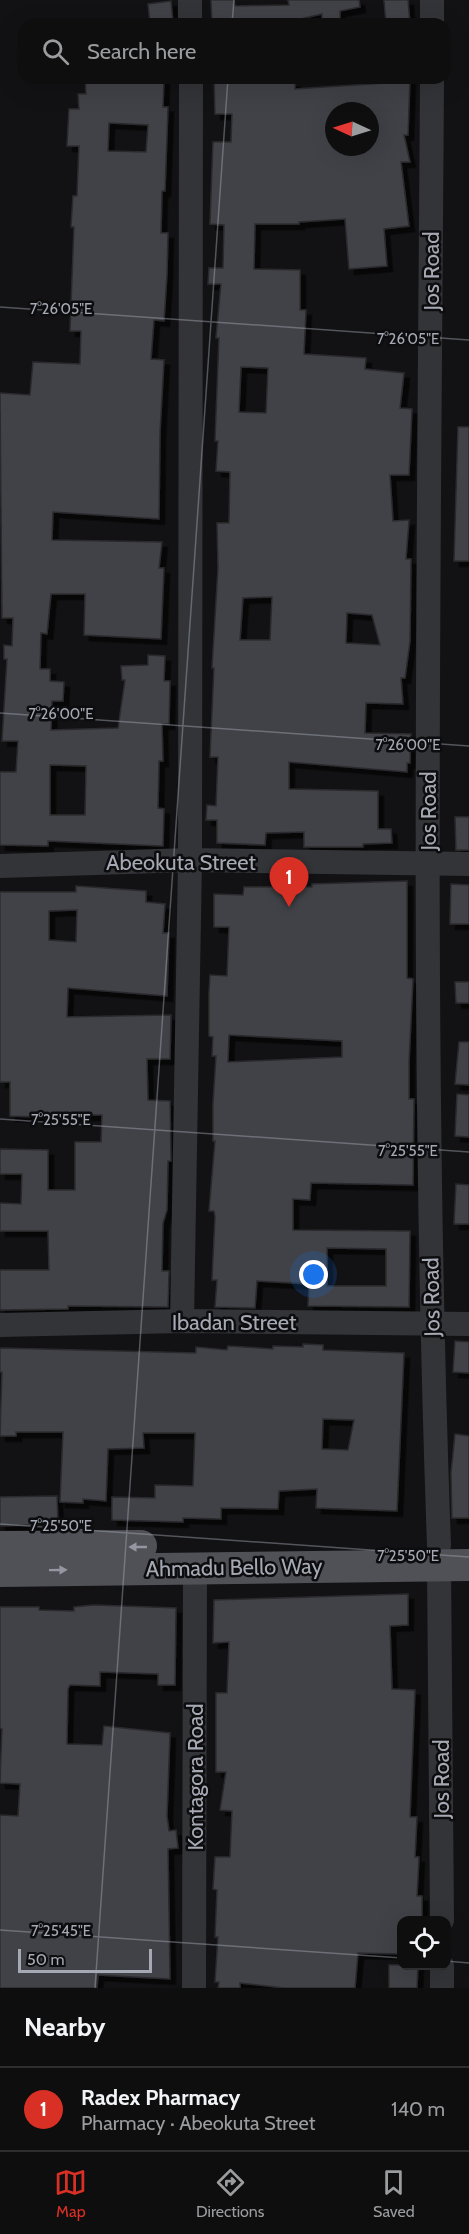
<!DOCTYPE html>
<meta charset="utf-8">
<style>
body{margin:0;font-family:Cabin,sans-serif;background:#1c1c1d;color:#f1f3f6}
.controls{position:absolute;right:18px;bottom:18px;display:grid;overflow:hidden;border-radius:12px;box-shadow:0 6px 24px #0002}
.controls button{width:54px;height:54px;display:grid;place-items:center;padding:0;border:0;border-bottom:2px solid #2e2e2f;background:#0e0e0f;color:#f1f3f6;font:30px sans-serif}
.compass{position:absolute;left:325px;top:102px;width:54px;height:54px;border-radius:50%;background:#0e0e0f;box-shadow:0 6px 24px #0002;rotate:274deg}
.scale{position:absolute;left:18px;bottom:15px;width:134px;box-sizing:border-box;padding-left:6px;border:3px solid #a5a9b3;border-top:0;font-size:16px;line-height:21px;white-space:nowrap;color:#a5a9b3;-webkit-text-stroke:4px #0d0d0f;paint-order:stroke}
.you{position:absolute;left:314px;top:1275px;width:21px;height:21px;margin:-15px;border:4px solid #fff;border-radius:50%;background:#1a73e8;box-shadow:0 0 0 9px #1a73e833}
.badge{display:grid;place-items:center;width:39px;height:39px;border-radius:50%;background:#d93025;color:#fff;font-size:20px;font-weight:700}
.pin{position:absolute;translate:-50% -50px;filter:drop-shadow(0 2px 3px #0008)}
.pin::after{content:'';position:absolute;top:32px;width:21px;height:18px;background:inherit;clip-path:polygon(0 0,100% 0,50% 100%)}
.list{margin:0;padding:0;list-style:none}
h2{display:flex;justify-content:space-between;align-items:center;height:78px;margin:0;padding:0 24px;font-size:26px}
h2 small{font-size:20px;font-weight:400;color:#9b9c9e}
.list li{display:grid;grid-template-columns:39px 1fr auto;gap:18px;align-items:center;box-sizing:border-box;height:84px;padding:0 24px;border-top:2px solid #2e2e2f}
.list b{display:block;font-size:22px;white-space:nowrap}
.list p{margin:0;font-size:20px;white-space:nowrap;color:#9b9c9e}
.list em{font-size:20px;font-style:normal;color:#9b9c9e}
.icon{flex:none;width:33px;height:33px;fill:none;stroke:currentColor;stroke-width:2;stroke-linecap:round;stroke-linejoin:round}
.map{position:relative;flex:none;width:469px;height:1988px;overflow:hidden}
.search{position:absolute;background:#0e0e0f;box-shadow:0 6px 24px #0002;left:18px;right:18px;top:18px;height:66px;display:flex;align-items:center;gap:15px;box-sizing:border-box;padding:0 21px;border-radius:18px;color:#9b9c9e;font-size:22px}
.sheet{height:162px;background:#0e0e0f}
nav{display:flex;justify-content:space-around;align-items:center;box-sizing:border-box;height:84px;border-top:2px solid #2e2e2f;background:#0e0e0f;font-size:16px;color:#9b9c9e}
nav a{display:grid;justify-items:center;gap:3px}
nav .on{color:#d93025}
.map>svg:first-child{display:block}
</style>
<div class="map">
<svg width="469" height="1988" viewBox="0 0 469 1988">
<defs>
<filter id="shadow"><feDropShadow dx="5.5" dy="5.5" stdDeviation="0" flood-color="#0009"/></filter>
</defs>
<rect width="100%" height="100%" fill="#121214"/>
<g fill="#414247" stroke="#2c2c2f" stroke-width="1.5" fill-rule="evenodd" filter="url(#shadow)">
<path d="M211,0h23l1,6 54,-1 -1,-5h71l1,7 -20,4v12l-18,1v-10l-43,10h-67z"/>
<path d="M384,0h24l2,24h-24z"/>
<path d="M171,1l2,21 -23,2 -2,-20z"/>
<path d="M85,78h79l-1,29h5l-3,84h-3l-1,42h7l-1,41 -3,47 -10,-1 -3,39 13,1 -4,72 -1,87 -106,-7 -1,28 110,2 -3,26h5l-3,71 -77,-4 1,-41h-34l-4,40 -6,-1 -1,36h10v12l14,1 -1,19h-11l-1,29 67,-2 7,-48h-3l-1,-14 27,-1v-10l17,1 -1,25h6l-1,43h-7l1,37h-4l-1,47 6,1 -1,37 -115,-5v5l-48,-1v-73h16l2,-31h-16l5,-82h-3v-14l8,1 1,-28h-11l-2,-225 30,2 3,-33 47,2 1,-33h-11l4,-104h-3l2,-31h4l2,-50h-12l2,-37h10l-1,-15h8zM109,123l39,2 -2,27 -38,-1zM50,765l36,1 -1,49h-35z"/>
<path d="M214,78l81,4v7l90,-6v-5h25l-2,57h-4l6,27h-9l8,64 -25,3 3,37 -38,3 -4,-50 -46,3v2h-44l-1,45 46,1v40h6l-2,44 62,4 -1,11 39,4 -4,35 12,1 -3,66h-19l3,46 16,-1 -3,39h5l-1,82 -5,37h-4l2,26 -37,-1 -1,30 46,1 -1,29h-3v9l-118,-10v27l89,2v38h13l1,14 -29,1v3h-59v-15l-38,1 -1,12 -48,-2v-23h-11l1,-15 9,1 2,-49h-8l4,-89h-2l6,-100 -1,-45h12l1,-51 -14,-1 2,-30h-3l4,-103h-3l5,-54h-13l1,-16h14l1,-43 -14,-1 3,-82h18l1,-28h-17zM334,111h36v36h-36zM241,367l27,1 -2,45 -27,-1zM272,597l-2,43h-30l3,-42zM347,613l25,2 8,30 -34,-2z"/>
<path d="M458,427h11v134h-15z"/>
<path d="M455,817h14v33h-13z"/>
<path d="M407,881v97l6,1 -4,83v37h5l-1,86 -102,-2 -1,17 -17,-1v31l117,1 -1,76 -101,-1 1,-22 -52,-3 -2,27 -40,-1 2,-27h-5l3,-63 -1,-6h-5l6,-70h-2v-37l3,-48h-4l1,-19 -4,-1v-43l1,-18 17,1 2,-49h-15v-33l29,1 1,-8h68v-3zM229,1035l113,6v16l-114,5zM327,1248l59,1v37h-59z"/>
<path d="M451,884l18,1v39h-19z"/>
<path d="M76,886l70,5v11l19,2 -2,29h6l-2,63 -99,-8 -1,29 104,-2 -1,44h-23l1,41 22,1 1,60h-3l-1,49 -4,13 -1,48h7l-1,36 -100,-1v3l-68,1v-40h49l-1,-39h-48v-28l21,1 1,-30h-22v-25l48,1v40h27v-48h26l1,-27h-36l-1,3 -55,-2v-34h-10v-190h76zM77,910l-1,32 -27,-2v-29z"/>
<path d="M455,982h14v21h-13z"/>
<path d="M459,1042h10v43l-14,-1z"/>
<path d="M457,1094l12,1v42l-14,-1z"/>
<path d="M456,1184l13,1v39h-15z"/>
<path d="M455,1341l14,1v31l-16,-1z"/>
<path d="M303,1344l20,1v5l81,3 -7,158 -81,-3 1,-19 -38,2 -1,18 -57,-1v11l-38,-1v4l-71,-2v-23l43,1v-13l38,1 2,-53h-52l1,15 -36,1 -2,52 -23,-2v4l-23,-1 3,-70h-47v4h-16l2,-64h-2v-24l196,5v-6l31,3 1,-4 45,3v-3l30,1zM323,1419l31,1 -6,30 -26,-1z"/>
<path d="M455,1434l14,2v82h-17l-1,-45z"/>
<path d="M57,1496l1,28 -58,2v-29z"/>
<path d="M408,1594v31l-18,1 2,63 23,1 -5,127h7l-2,40h4l-2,39h5v24h-20v34l-44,-1 -3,35h-71l-44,-5v5h-22l1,-6h-4l3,-45h-3l2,-47 -4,-1 2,-32h15l2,-46 -12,-1 6,-38h-10v-79h11l2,-51 -16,1 1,-43z"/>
<path d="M94,1605l82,3 -1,77h-17v-11l-58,-2v14l-30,-1 -2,4 -1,55 35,1 2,-19 66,7 -3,83 2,15 7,-1 2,18 -10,1 2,130 -72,-4 -1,13h-97v-173l18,1 2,-32 -20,-1 2,-54 -2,-1v-121h39v3l35,1v-4z"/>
<path d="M389,1965h29l-1,23h-28z"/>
</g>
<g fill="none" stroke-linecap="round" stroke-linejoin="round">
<g stroke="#333438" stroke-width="24">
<path d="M190,0v24"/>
<path d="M432,24v-24"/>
<path d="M432,78c-3,489 -11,978 7,1467"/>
<path d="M0,866l190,-6 279,4"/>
<path d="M182,1321l8,-461 1,-782"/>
<path d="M0,1325l182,-4 287,3"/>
<path d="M439,1565l3,355"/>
<path d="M442,1966v22"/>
<path d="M194,1988l1,-421"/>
</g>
<g stroke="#505157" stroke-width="32">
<path d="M0,1547l141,-1"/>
<path d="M0,1571l469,-6"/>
</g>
</g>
<defs><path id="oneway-solid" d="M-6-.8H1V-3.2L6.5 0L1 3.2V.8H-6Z" transform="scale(1.5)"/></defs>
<g fill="#9497a1">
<use href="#oneway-solid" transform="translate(138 1547) rotate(180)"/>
<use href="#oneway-solid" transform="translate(58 1570) rotate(-1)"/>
</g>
<path fill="none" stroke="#a5a9b3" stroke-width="1.5" stroke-opacity="0.45" d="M232,24l2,-24M0,307l469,33M0,713l469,33M0,1119l469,33M0,1524l469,33M0,1930l402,28M446,1961l23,2M95,1988l133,-1910"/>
<g text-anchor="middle" stroke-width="5" stroke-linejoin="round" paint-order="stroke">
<g font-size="22" fill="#a5a9b3" stroke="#0d0d0f">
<text transform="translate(431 271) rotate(-90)" y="8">Jos Road</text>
<text transform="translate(428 811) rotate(-90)" y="8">Jos Road</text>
<text x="181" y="870">Abeokuta Street</text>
<text transform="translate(431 1297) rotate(-91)" y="8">Jos Road</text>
<text x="234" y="1330">Ibadan Street</text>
<text transform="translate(234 1567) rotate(-1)" y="8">Ahmadu Bello Way</text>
<text transform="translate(195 1777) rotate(-90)" y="8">Kontagora Road</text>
<text transform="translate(441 1779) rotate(-90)" y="8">Jos Road</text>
</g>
</g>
<g font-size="15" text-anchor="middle" fill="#a5a9b3" stroke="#0d0d0f" stroke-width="5" stroke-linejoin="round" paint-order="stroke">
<text x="61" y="314">7°26'05"E</text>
<text x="408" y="344">7°26'05"E</text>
<text x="61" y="719">7°26'00"E</text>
<text x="408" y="750">7°26'00"E</text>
<text x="61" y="1125">7°25'55"E</text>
<text x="408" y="1156">7°25'55"E</text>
<text x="61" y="1531">7°25'50"E</text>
<text x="408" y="1561">7°25'50"E</text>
<text x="61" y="1936">7°25'45"E</text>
</g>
</svg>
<div class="controls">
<button><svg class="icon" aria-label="locate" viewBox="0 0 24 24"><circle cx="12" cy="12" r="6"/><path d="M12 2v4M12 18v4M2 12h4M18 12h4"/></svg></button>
</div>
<svg class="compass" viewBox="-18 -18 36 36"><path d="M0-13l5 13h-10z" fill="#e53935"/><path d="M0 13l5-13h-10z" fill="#9b9c9e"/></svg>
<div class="scale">50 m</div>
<div class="you"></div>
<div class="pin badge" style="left:289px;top:907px">1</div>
<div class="search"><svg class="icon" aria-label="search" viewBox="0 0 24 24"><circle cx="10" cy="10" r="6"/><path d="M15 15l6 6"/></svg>Search here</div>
</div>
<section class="sheet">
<h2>Nearby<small></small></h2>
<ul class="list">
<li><span class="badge">1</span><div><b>Radex Pharmacy</b><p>Pharmacy · Abeokuta Street</p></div><em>140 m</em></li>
</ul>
</section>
<nav>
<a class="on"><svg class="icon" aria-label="map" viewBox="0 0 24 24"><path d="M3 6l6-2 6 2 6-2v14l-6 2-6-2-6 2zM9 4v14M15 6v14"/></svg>Map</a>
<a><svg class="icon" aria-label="directions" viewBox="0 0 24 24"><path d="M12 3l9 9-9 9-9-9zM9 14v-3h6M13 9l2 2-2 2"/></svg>Directions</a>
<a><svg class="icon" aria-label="saved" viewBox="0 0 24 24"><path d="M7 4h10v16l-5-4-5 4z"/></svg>Saved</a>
</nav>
